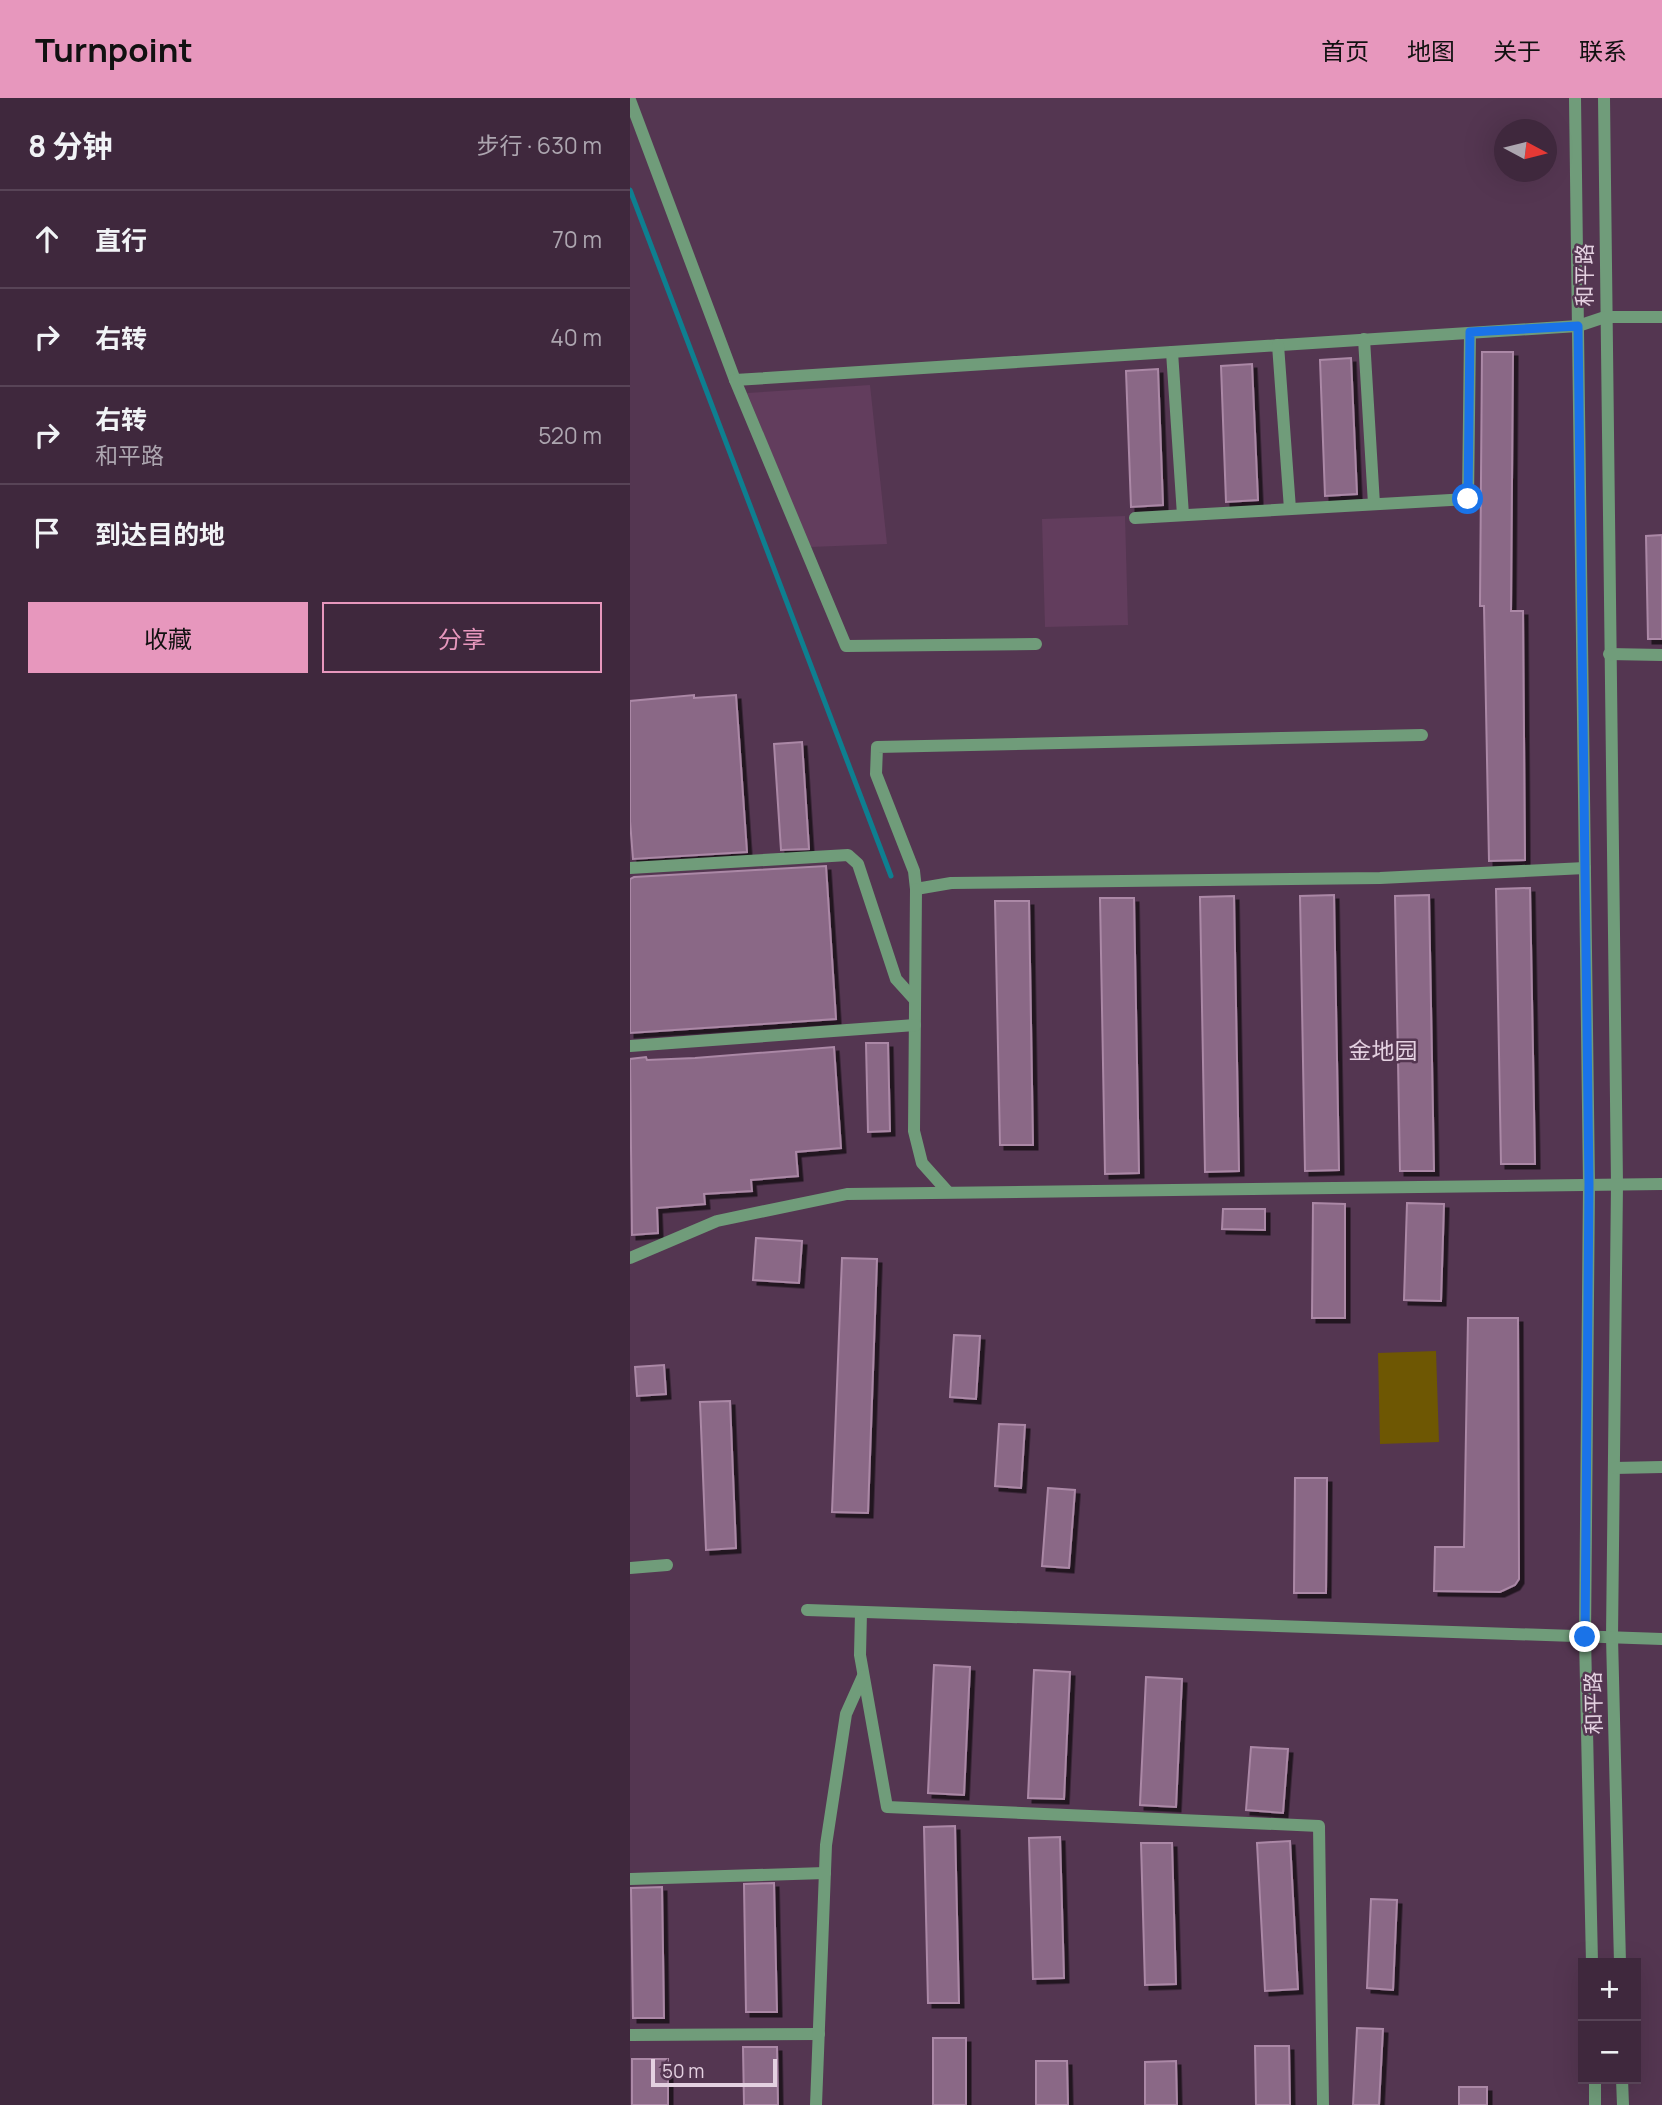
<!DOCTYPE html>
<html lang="zh">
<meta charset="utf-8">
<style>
body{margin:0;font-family:Manrope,"Noto Sans SC",sans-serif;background:#463044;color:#f1f3f6}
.controls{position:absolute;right:21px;bottom:21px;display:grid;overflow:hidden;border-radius:0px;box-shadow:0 7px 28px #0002}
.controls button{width:63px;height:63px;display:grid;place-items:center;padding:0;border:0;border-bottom:2px solid #584457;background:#3f283d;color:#f1f3f6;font:35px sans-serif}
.compass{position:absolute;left:864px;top:21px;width:63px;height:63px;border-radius:50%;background:#3f283d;box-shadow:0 7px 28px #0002;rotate:97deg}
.scale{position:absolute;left:21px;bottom:18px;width:126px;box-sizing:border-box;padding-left:7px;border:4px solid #e4d1e1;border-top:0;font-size:19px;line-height:24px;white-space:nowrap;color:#e4d1e1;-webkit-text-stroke:5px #543651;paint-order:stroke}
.stop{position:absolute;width:21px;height:21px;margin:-16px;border:5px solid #1a73e8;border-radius:50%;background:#fff}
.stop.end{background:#1a73e8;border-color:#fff;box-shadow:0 2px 7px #0008}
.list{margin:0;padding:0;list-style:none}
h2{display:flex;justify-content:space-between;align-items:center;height:91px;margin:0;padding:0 28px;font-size:30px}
h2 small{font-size:23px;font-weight:400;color:#ada6b0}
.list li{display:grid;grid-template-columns:46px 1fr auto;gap:21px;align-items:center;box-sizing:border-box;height:98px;padding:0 28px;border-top:2px solid #584457}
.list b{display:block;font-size:26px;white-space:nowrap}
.list p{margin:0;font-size:23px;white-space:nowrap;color:#ada6b0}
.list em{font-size:23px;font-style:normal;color:#ada6b0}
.actions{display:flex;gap:14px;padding:21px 28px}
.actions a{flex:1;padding:16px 0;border:2px solid #e797bd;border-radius:0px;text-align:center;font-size:24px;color:#e797bd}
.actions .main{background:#e797bd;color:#111}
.icon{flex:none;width:38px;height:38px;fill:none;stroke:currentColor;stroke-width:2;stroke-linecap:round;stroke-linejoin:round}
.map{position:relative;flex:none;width:1032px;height:2007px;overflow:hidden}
header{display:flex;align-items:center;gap:42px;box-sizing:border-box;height:98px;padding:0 35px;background:#e797bd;color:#111}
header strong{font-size:33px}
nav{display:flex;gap:38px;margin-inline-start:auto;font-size:24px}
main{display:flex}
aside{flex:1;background:#3f283d}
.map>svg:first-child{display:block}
</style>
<header>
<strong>Turnpoint</strong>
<nav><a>首页</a><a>地图</a><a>关于</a><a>联系</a></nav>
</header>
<main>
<aside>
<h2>8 分钟<small>步行 · 630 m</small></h2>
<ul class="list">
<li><svg class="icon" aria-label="ahead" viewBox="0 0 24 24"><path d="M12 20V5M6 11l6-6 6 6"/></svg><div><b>直行</b></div><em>70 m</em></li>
<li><svg class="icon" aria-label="right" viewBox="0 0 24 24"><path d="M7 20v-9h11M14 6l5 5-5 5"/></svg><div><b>右转</b></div><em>40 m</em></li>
<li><svg class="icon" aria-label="right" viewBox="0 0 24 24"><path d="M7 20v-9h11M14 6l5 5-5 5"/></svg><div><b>右转</b><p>和平路</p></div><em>520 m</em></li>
<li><svg class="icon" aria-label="arrive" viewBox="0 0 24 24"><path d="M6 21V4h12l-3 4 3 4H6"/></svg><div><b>到达目的地</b></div></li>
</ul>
<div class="actions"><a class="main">收藏</a><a>分享</a></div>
</aside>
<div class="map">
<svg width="1032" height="2007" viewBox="0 0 1032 2007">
<defs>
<filter id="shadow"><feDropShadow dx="4.5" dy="4.5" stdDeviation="0" flood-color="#0009"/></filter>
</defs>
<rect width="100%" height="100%" fill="#543651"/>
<g fill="#623d5d">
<path d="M240,287l17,159 -77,3 -63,-154z"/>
<path d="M495,418l3,109 -83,2 -3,-108z"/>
</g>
<path fill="#6e5703" d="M806,1253l3,91 -59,2 -2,-91z"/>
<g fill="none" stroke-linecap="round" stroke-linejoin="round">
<path stroke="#0e7f90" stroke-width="5" d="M0,92l261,686"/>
</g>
<g fill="#8a6886" stroke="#ab88a6" stroke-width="2" filter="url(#shadow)">
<path d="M852,254h31l-2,259h12l2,249 -36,1 -5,-255h-4z"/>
<path d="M721,260l6,136 -32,2 -5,-136z"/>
<path d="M622,266l6,136 -32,2 -5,-136z"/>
<path d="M528,271l5,136 -32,2 -5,-136z"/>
<path d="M1032,437v104h-14l-2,-103z"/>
<path d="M64,597v3l42,-3 11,157 -114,7 -3,-38v-120z"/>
<path d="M172,644l7,107 -28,1 -7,-106z"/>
<path d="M196,768l10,153 -206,14v-154l4,-2z"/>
<path d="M900,790l5,276h-34l-5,-275z"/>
<path d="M704,797l5,275 -34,1 -5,-275z"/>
<path d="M799,797l5,276h-34l-5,-275z"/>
<path d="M604,798l5,275 -34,1 -5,-275z"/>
<path d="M470,800h34l5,275 -34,1z"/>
<path d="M365,803h34l4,244h-33z"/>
<path d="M236,945h22l2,88 -22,1z"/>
<path d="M204,949l7,101 -45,4 2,24 -47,4 1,11 -48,3 1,10 -48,4 1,25 -26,2 -2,-176 16,-2 1,3 48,-2z"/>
<path d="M683,1105l32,1v114h-33z"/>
<path d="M777,1105l37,1 -3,97 -37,-1z"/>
<path d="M593,1111h42v21l-43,-1z"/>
<path d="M126,1140l46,3 -3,42 -46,-3z"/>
<path d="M212,1160l35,1 -9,254 -36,-1z"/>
<path d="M838,1220h50l1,261 -4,6 -15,7 -66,-1 1,-44h29z"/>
<path d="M324,1237l26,1 -4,63 -26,-2z"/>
<path d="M34,1267l2,29 -29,2 -2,-29z"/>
<path d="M100,1303l6,147 -30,2 -6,-148z"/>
<path d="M369,1326l26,1 -4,63 -26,-2z"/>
<path d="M665,1380h32l-1,115h-32z"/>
<path d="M418,1390l27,2 -6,78 -27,-2z"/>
<path d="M304,1567l36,2 -6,128 -36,-2z"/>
<path d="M404,1572l36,2 -6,127 -36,-1z"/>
<path d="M516,1579l36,2 -6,128 -36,-2z"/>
<path d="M621,1649l37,2 -5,64 -37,-3z"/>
<path d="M325,1728l4,177h-31l-4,-176z"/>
<path d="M430,1739l4,141 -31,1 -4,-141z"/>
<path d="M660,1743l8,148 -33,2 -8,-148z"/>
<path d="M511,1745h31l4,141 -31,1z"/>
<path d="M144,1785l3,129h-31l-2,-128z"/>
<path d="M32,1789l2,131h-31l-2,-130z"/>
<path d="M741,1801l26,1 -4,90 -26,-2z"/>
<path d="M727,1930l26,1 -4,76h-26z"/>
<rect x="303" y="1940" width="33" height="67"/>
<path d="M625,1948h34l1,59h-34z"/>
<path d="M113,1949h34l1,58h-34z"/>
<rect x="2" y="1961" width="36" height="46"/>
<path d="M406,1963h31l1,44h-32z"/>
<path d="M546,1963l1,44h-32v-43z"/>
<rect x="829" y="1989" width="28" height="18"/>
</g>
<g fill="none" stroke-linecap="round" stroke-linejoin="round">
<g stroke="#709c7a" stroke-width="12">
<path d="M945,0l14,1086 -4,453 7,326"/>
<path d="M974,0l13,1086 -5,453 8,326"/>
<path d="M0,2l105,280 843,-54 27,-9h57"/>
<path d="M734,241l10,165"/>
<path d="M648,247l12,164"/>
<path d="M542,254l11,163"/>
<path d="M105,282l111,266 190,-2"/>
<path d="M505,420l333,-19 2,-166"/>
<path d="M979,556l53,1"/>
<path d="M792,637l-545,12 -1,27 38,97 2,18 35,-6 429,-5 205,-10"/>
<path d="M0,770l218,-13 10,9 38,115 19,21"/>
<path d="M286,791l-2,242 8,32 26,29"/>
<path d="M0,948l285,-21"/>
<path d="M0,1160l87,-37 130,-27 815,-10"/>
<path d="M984,1370l48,-1"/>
<path d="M0,1470l37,-3"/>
<path d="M177,1512l855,29"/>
<path d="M231,1514l-1,43 27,152 432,19 4,279"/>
<path d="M0,1781l195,-6"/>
<path d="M0,1937l189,-1"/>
<path d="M965,1981v26"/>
<path d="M992,1981l1,26"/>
<path d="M186,2007l10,-260 20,-131 17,-38"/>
</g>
</g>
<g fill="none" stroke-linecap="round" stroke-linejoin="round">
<path stroke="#1a73e8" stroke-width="9" d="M838,401l2,-167 108,-6 11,858 -4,453"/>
</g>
<g text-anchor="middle" stroke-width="5" stroke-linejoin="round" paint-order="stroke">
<g font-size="21" fill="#e4d1e1" stroke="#543651">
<text transform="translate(955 177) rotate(-90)" y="7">和平路</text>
<text transform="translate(964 1605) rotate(-91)" y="7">和平路</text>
</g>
<g font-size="23" fill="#e4d1e1" stroke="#543651">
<text x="753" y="961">金地园</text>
</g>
</g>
</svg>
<div class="controls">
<button>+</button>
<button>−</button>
</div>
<svg class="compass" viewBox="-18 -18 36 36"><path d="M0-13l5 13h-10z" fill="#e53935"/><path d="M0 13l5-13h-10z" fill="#ada6b0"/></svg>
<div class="scale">50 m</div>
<div class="stop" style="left:838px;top:401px"></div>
<div class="stop end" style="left:955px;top:1539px"></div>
</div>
</main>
